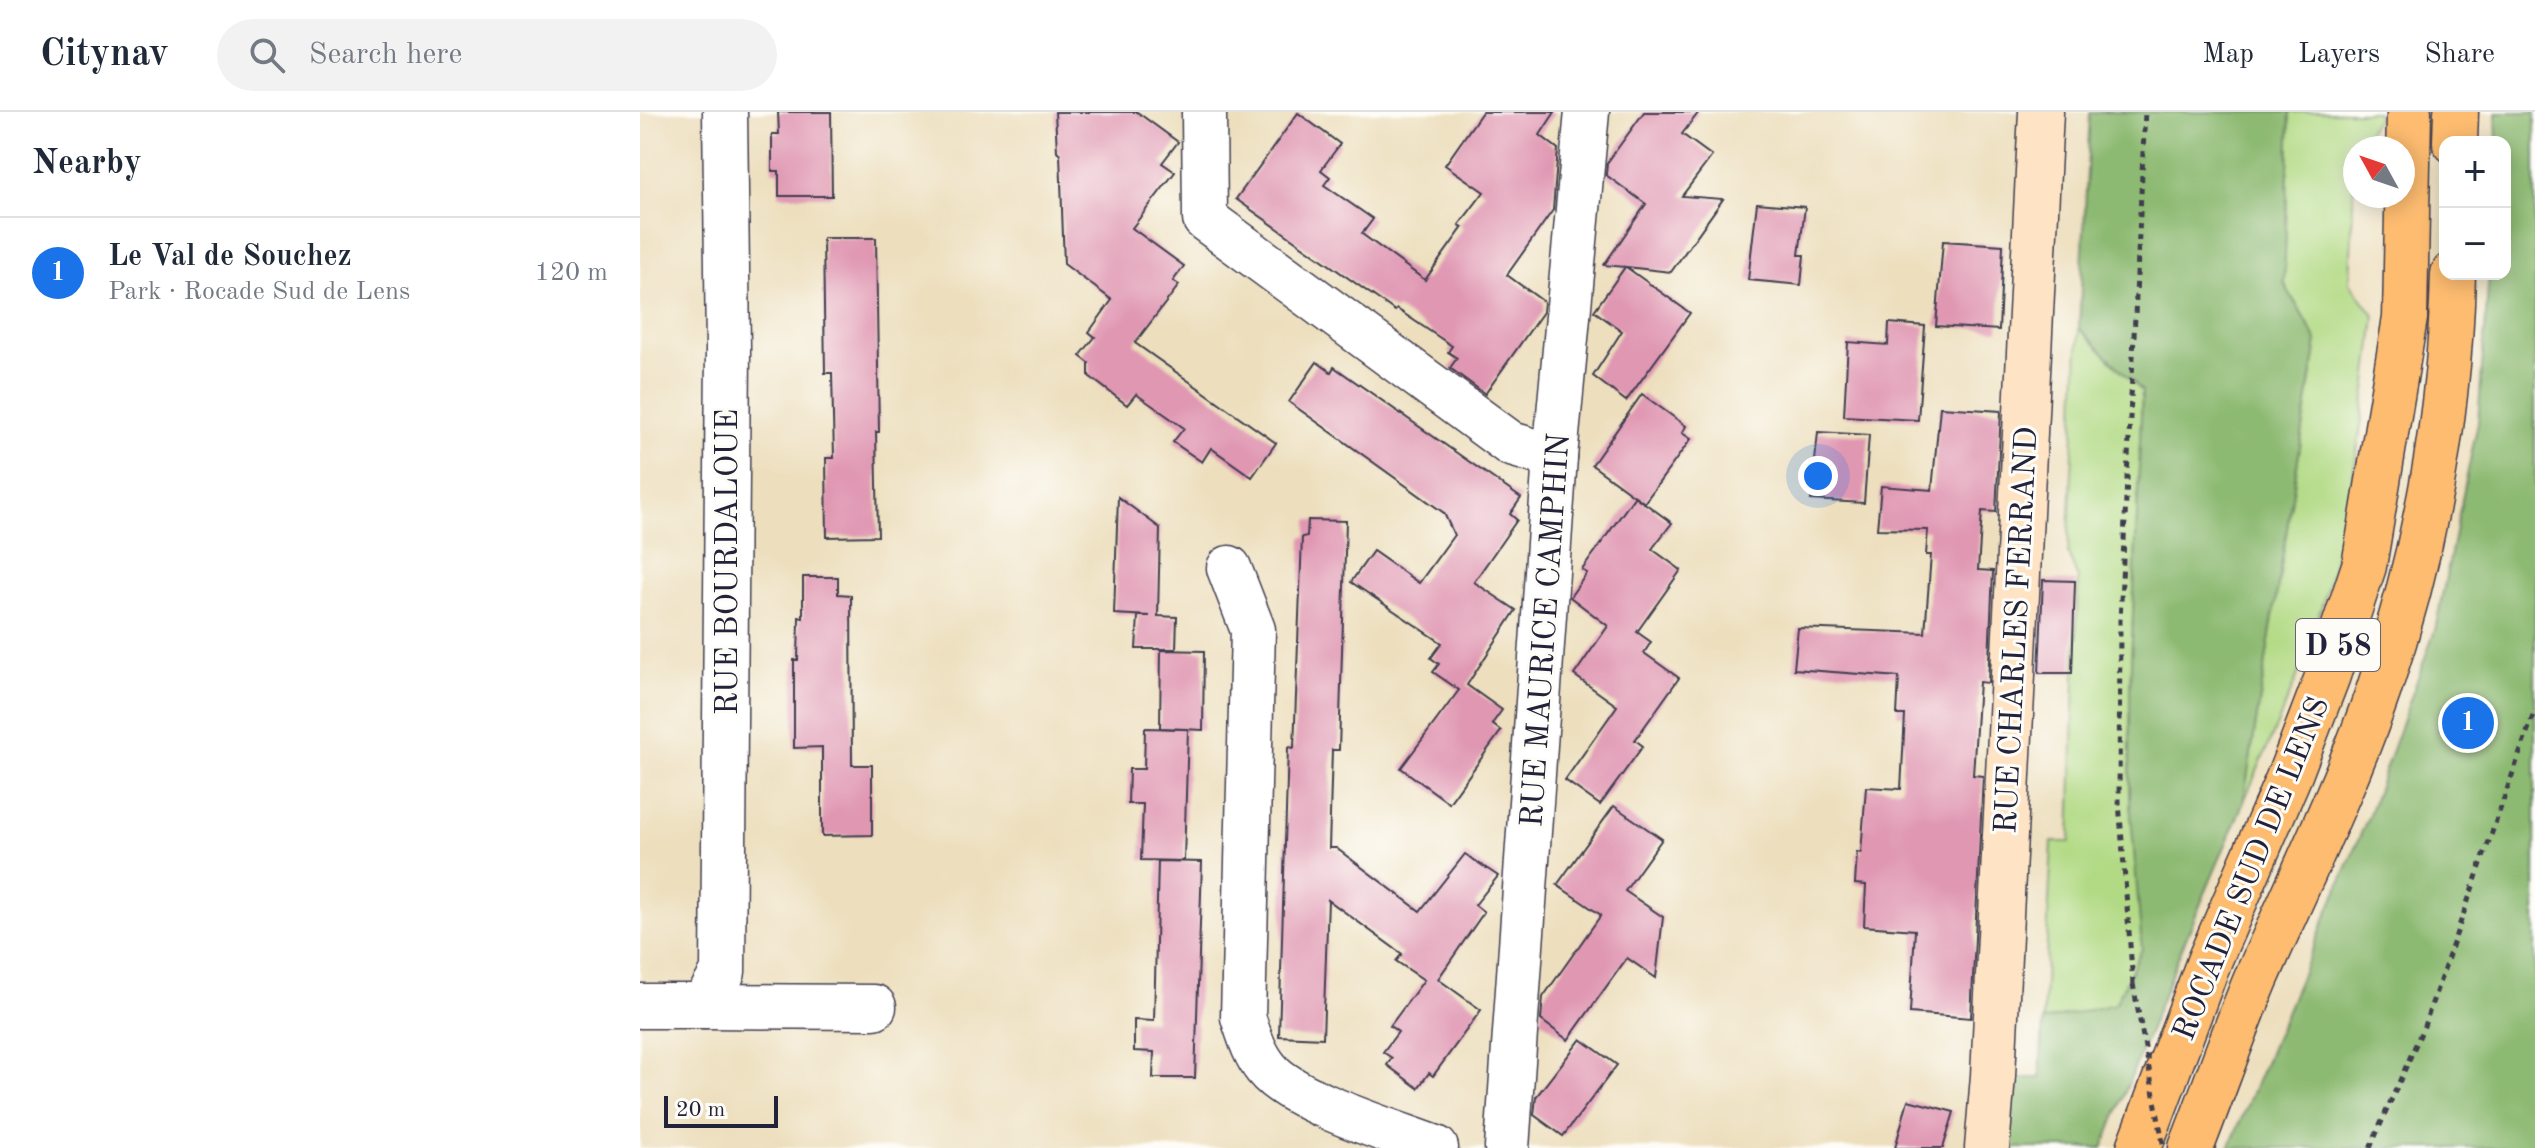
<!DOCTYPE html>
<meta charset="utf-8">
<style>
body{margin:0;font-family:"Old Standard TT",serif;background:#f2f2f3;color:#1f2937}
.controls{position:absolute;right:24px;top:24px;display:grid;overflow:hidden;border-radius:16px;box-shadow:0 4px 20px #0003}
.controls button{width:72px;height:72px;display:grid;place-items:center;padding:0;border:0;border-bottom:2px solid #e0e1e3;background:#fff;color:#1f2937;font:40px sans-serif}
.compass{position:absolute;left:1703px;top:24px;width:72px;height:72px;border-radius:50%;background:#fff;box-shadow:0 4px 20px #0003;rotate:310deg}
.scale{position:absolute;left:24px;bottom:20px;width:114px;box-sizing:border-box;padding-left:8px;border:4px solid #22223b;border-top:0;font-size:22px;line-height:28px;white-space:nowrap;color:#22223b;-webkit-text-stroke:6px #fdfcf7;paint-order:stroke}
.you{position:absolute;left:1178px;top:364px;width:28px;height:28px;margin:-20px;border:6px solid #fff;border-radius:50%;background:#1a73e8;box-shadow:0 0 0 12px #1a73e833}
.badge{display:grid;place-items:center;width:52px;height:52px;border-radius:50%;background:#1a73e8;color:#fff;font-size:26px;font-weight:700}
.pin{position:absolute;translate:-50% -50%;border:4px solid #fff;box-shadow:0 2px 8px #0006}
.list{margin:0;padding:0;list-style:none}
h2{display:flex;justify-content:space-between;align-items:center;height:104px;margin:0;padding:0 32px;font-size:34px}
h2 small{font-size:26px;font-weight:400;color:#747a83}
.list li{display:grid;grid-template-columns:52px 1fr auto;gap:24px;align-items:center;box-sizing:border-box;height:112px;padding:0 32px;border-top:2px solid #e0e1e3}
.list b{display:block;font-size:30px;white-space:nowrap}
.list p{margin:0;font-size:26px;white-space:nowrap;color:#747a83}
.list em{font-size:26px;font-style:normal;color:#747a83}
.icon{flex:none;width:44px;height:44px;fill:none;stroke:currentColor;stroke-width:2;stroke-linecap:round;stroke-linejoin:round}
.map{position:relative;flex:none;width:1895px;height:1036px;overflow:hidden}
header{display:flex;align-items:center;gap:48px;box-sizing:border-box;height:112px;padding:0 40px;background:#fff;border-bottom:2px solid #e0e1e3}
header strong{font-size:38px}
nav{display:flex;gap:44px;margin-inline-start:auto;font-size:28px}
.search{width:560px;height:72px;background:#f2f2f3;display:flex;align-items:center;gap:20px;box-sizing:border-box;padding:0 28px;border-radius:44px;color:#747a83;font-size:30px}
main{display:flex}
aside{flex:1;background:#fff}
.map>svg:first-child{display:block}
</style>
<header>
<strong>Citynav</strong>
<div class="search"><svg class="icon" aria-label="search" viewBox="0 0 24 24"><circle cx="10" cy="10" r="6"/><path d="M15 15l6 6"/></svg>Search here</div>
<nav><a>Map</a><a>Layers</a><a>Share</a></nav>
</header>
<main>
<aside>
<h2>Nearby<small></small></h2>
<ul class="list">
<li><span class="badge">1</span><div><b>Le Val de Souchez</b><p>Park · Rocade Sud de Lens</p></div><em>120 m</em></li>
</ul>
</aside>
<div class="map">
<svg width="1895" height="1036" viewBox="0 0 1895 1036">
<rect width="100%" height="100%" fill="#fdfcf7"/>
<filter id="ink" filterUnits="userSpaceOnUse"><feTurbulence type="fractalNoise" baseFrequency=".0125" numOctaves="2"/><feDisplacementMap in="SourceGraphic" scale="16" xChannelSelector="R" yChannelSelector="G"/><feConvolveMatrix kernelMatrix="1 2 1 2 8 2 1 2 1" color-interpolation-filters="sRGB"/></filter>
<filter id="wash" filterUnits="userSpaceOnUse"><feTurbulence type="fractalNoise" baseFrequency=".006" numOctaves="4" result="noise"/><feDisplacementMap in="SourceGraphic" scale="32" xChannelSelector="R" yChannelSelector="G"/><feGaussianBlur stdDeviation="1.8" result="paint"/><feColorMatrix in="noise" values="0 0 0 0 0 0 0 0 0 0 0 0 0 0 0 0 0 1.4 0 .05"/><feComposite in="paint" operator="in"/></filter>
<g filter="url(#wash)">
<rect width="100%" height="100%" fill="#eddfbe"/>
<g fill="#b2da85" stroke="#6a7e60" stroke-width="2">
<path d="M1650,0h87v7l-22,29 -5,135 25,33c-12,113 -30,228 -68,335 -19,52 -43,102 -64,153l74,-463 -33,-58z"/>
<path d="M1439,216l63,63 -12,299v112l13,147 -28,55 -72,17 9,-179h18l8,-264 -10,-24z"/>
</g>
<g fill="#8dba72" stroke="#586e56" stroke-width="2">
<path d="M1450,0h200l-6,171 33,58 -74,463 -62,146 -78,198h-97l4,-70h30l3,-57 72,-17 27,-55 -12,-147v-112l12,-299 -63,-63z"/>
<path d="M1856,0h39v1036h-306l139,-331 67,-187 43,-208 11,-148h16v-132h-8z"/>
</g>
<g id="blocks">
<g fill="#e097b2">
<path d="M138,0h53l1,84h-53v-25h-7v-37h7z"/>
<path d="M415,0h82l41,30 -16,21 13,9 -43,56 52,38 -11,15 6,4 -44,58 141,100 -24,34 -41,-29 -9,14 -29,-20 11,-14 -48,-34 -9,11 -38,-29v-13l-9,-7 15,-19 -6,-5 23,-32 -48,-36 -4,-110 -3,-3z"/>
<path d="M842,0h73l-15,23 18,14 -5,61 -46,65 37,27 -1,10 -58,82 -35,-26 7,-10 -9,-6 4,-6 -55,-37 -2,2 -159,-112 62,-86 42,31 -19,26 9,7 -6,8 49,34 -11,15 63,46 38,-53 -4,-2 25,-33 -39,-27z"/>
<path d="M1004,0h55l-17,22 30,22 -30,40 41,3 -52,73 -45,-5 64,46 -64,88 -33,-25 29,-45 -28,-20 31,-44 -21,-2 42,-61 -40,-29 1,-12z"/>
<path d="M1117,91l48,4 -6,48h5l-3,30 -53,-5z"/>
<path d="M183,126h53l3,194h-3l2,104 -51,1 -1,-79h8l-2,-85h-7z"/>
<path d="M1303,129l60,4 -4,85 -63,-4z"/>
<path d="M1249,211l36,3 -7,94 -74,-4 4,-74 40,3z"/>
<path d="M677,250l14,10 3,-5 187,131 -11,16 7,6 -43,62 42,28 -49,75 35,25 -10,14 9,7 -52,72 -48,-35 58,-78 -26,-18 6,-8 -8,-6 11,-15 -91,-61 22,-31 46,32 35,-48 -10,-22 -155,-111z"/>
<path d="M1002,282l44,32 -4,7 9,6 -47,64 -52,-38z"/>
<path d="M1300,295l61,4 -5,101 -14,-1 -4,59 15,1 -5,112 -9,-1 -6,93 10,1 -12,242 -61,-5 5,-83 -51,-4 2,-41 -11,-1 2,-32 4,1 5,-66 35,2 4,-74h-8l2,-38 -105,-8 4,-41 127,5 6,-78h-5l2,-25 -51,-1 4,-43 51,4z"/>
<path d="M1178,320l51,3 -5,68 -53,-3z"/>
<path d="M995,384l37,27 -20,26 29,21 -44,62 14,10 -7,11 35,25 -44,62 8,6 -43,59 -35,-25 52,-74 -43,-31 34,-49 -38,-29 17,-24 -5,-3z"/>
<path d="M478,385l42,31 -2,88 19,1 -1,32h-40l2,-33h12l-36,-2z"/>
<path d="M668,408l38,1 -7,229h-7l-3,98h7l84,63 45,-57 33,22 -23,29 9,7 -46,67 43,31 -48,66 -4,-3 -11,15 -31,-23 5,-7 -9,-6 15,-20 -8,-6 34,-46 -28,-19 6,-7 -74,-54 -5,138 -44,-2 9,-289 6,1 8,-211 5,-1z"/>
<path d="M163,465h35v17l13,1 1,170h20v70l-50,1v-89l-28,1v-88h4l1,-43 4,1z"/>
<path d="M1403,468l32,1 -3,92h-33z"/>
<path d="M521,538l43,1 -1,79 -43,-2z"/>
<path d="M505,616l43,1 -4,132 -43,-1 2,-56h-15l1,-35h15z"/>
<path d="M974,694l48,33 -37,52 38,26 -7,61 -29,-20 -59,82 -27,-20 2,-23 58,-82 -44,-30z"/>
<path d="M518,749l44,1 -7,216h-42l1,-26 -20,-1v-31l20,1z"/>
<path d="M941,927l36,26 -54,71 -29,-21 2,-18z"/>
<path d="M1268,988l46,12 -11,36h-48z"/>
</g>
</g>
</g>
<g filter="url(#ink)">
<use href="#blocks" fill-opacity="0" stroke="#403e4f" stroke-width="2"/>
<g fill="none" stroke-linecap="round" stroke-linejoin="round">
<defs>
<g id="street">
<path d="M564,0l1,107 306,225 44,13"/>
<path d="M589,456l24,62 -10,387c6,18 11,36 23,51 25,33 128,64 170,80"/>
<path d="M0,894h64l19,-34 5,-623 -3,-237"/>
<path d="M64,894l170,1"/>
<path d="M867,1036l48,-691 32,-345"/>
</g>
<path id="secondary" d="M1347,1036l6,-72 48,-964"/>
<g id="highway">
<path d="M1815,30l1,-30"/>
<path d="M1499,1036l71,-189 80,-185 38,-99 36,-109 41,-248 4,-206"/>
<path d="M1551,1036c22,-56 42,-114 65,-169 42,-96 89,-191 123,-290 45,-133 71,-275 74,-415"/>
</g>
</defs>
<use href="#street" stroke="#403e4f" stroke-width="47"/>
<use href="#secondary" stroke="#403e4f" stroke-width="47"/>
<use href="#highway" stroke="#403e4f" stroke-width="47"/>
<g stroke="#403e4f" stroke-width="5" stroke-dasharray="6 6" stroke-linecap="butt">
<path d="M1493,872l-14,-182 1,-181 25,-509"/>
<path d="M1730,1036l54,-122 111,-316"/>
</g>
<use href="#street" stroke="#fff" stroke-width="44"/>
<use href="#secondary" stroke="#fee4c5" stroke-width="44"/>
<use href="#highway" stroke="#fdbc6f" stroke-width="44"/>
<path stroke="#403e4f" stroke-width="5" stroke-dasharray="6 6" stroke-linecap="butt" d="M1493,872l31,164"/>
</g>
</g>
<g text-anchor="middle" stroke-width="6" stroke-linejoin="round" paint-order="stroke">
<rect fill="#fdfcf7" stroke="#646373" stroke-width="2" x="1656" y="507" width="84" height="52" rx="6"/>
<g font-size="30" font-weight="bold" fill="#22223b">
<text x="1698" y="543">D 58</text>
</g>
<g font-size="32" fill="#22223b" stroke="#fdfcf7">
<text transform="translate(86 450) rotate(-90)" y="11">RUE BOURDALOUE</text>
<text transform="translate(904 518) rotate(-86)" y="11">RUE MAURICE CAMPHIN</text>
<text transform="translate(1375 518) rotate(-87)" y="11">RUE CHARLES FERRAND</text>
<text transform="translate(1610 756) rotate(-68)" y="11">ROCADE SUD DE LENS</text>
</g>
</g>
</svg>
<div class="controls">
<button>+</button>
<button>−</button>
</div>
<svg class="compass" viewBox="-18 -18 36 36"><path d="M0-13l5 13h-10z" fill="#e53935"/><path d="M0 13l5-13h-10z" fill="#747a83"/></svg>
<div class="scale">20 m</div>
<div class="you"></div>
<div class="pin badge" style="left:1828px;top:611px">1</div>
</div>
</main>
